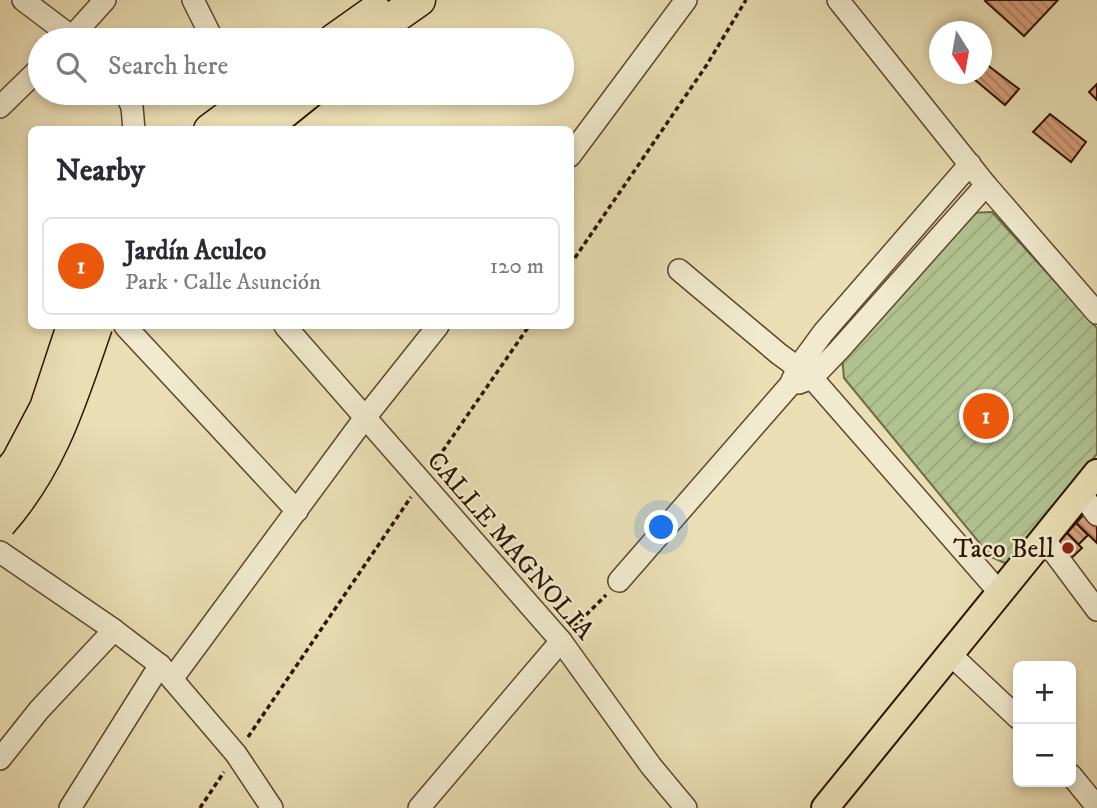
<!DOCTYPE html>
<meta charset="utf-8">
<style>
body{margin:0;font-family:"IM FELL DW Pica",serif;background:#f7f7f7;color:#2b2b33}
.controls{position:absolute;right:21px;bottom:21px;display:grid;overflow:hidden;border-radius:10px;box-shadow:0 4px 10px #0003}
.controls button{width:63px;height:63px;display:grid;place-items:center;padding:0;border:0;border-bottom:2px solid #e1e1e2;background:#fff;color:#2b2b33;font:35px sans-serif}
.compass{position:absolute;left:929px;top:21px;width:63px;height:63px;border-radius:50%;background:#fff;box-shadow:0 4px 10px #0003;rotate:169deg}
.you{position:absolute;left:662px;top:528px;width:24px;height:24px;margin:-18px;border:5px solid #fff;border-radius:50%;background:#1a73e8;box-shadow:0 0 0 10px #1a73e833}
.badge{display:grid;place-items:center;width:46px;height:46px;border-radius:50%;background:#ea580c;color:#fff;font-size:23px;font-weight:700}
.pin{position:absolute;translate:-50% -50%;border:4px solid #fff;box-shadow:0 2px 7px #0006}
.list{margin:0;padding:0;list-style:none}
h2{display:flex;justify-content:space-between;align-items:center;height:91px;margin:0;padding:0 28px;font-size:30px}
h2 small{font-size:23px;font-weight:400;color:#7c7c81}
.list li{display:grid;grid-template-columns:46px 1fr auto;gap:21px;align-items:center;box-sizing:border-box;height:98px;margin:0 14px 14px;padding:0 14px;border:2px solid #e1e1e2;border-radius:10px}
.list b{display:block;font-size:26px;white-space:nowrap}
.list p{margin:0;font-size:23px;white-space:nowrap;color:#7c7c81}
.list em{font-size:23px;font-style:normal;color:#7c7c81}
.icon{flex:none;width:38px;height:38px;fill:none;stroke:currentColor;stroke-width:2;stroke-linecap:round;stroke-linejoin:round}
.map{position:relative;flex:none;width:1097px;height:808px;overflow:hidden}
.search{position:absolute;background:#fff;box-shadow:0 4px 10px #0003;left:28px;top:28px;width:546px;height:77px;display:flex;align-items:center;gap:18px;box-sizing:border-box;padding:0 24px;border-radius:38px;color:#7c7c81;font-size:26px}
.panel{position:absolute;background:#fff;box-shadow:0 4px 10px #0003;left:28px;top:126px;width:546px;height:203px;border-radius:10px}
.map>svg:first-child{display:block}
</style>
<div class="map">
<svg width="1097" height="808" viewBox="0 0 1097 808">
<defs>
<pattern id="garden-furrows" width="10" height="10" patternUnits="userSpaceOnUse" patternTransform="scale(1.75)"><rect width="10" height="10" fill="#b1c291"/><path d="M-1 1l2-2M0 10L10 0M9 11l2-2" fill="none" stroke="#99a67b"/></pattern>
<pattern id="building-back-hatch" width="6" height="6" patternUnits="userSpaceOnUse" patternTransform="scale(1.75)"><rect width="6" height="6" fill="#d69f7c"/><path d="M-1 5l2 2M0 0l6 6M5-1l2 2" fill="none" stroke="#ae8063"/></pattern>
</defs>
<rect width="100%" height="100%" fill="#eadeb4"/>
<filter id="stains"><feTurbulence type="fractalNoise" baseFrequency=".00286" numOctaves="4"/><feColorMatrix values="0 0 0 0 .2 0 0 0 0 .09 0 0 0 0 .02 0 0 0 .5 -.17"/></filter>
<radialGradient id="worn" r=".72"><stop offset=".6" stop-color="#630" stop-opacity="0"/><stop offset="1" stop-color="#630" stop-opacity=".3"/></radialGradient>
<path fill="url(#garden-furrows)" stroke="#706b49" stroke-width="2" d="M992,212l105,116v126l-90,110 -16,-7 -147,-179 -2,-21 126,-144z"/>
<g fill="url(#building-back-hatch)" stroke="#2e1401" stroke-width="2">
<path d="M986,0h72l-34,36 -39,-35z"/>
<path d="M982,61l37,28 -14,16 -37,-31h14z"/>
<path d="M1097,84v16l-8,-8z"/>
<path d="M1050,114l36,28 -15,20 -38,-30z"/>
<path d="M1084,514l13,11v18l-21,-20z"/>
<path d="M1076,523l12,12 -10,10 -11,-12z"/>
<path d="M1067,533l15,15 -16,15 -12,-15z"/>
</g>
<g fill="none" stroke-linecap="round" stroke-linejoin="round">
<defs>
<g id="minor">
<path d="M23,0l53,40"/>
<path d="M193,0l20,40"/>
<path d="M838,0l148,185 111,128"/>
<path d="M69,40l36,-40"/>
<path d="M126,93l6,14 2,23"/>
<path d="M0,107l40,-39"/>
<path d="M570,156l116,-156"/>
<path d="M679,270l100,84 33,24 188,215"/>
<path d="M125,326l172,185"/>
<path d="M285,326l276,315 90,125 35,42"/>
<path d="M799,383l13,-5 27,-28 147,-165"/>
<path d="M1081,493l16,22"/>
<path d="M1044,539l53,71"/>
<path d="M0,552l114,78 46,35 76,89 36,54"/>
<path d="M619,581l171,-196 8,-18 25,-34 147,-169"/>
<path d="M951,655l67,63"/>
<path d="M172,679l192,-260 74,-93"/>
<path d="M0,759l39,-49 75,-80"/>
<path d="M1071,775l26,32"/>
<path d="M70,808l90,-143"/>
<path d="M419,808l142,-167"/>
</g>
<g id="major">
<path d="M266,130l46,-37"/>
<path d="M825,808l272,-335"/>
</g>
<g id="highway">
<path d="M334,40l41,-29"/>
<path d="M362,40l57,-40"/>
<path d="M247,122l40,-29"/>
<path d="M210,130l50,-37"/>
</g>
</defs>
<use href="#minor" stroke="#5d462e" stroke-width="24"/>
<use href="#major" stroke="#2e1401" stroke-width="30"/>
<use href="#highway" stroke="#2e1401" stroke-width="35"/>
<g stroke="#2e1401" stroke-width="3.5" stroke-dasharray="5 3.5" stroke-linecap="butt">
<path d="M570,265l136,-199 40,-66"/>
<path d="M433,465l96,-139"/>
<path d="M574,627l32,-32"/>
<path d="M248,737l163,-240"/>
<path d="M200,808l24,-36"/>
</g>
<use href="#minor" stroke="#f1eace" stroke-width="21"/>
<use href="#major" stroke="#eadeb4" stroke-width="26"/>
<use href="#highway" stroke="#eadeb4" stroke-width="32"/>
<defs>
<g id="highway-bridge">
<path d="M0,484l18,-23 28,-53 27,-82"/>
<path d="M0,523c52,-59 71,-125 96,-197"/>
</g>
</defs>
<use href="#highway-bridge" stroke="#2e1401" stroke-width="35" stroke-linecap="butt"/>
<use href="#highway-bridge" stroke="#eadeb4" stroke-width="32"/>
</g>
<circle fill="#8f2418" stroke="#f1eace" stroke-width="2.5" cx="1068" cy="548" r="7"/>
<g text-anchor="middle" stroke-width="5" stroke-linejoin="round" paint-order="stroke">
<g font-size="26" fill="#2e1401" stroke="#f1eace">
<text transform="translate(511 545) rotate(49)" y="9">CALLE MAGNOLIA</text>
</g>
<g font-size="26" fill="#2e1401" stroke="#f1eace" text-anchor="end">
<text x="1054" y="557">Taco Bell</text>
</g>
</g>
<rect width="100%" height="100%" filter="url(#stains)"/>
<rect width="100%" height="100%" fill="url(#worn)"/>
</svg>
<div class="controls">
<button>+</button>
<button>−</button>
</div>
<svg class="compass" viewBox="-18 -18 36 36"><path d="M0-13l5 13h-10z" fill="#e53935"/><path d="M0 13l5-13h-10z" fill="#7c7c81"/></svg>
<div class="you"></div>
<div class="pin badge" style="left:986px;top:416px">1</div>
<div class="search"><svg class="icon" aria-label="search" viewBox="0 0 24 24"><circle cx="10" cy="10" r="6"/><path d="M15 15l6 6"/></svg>Search here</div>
<section class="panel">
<h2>Nearby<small></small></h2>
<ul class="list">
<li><span class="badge">1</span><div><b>Jardín Aculco</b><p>Park · Calle Asunción</p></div><em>120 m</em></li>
</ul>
</section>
</div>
